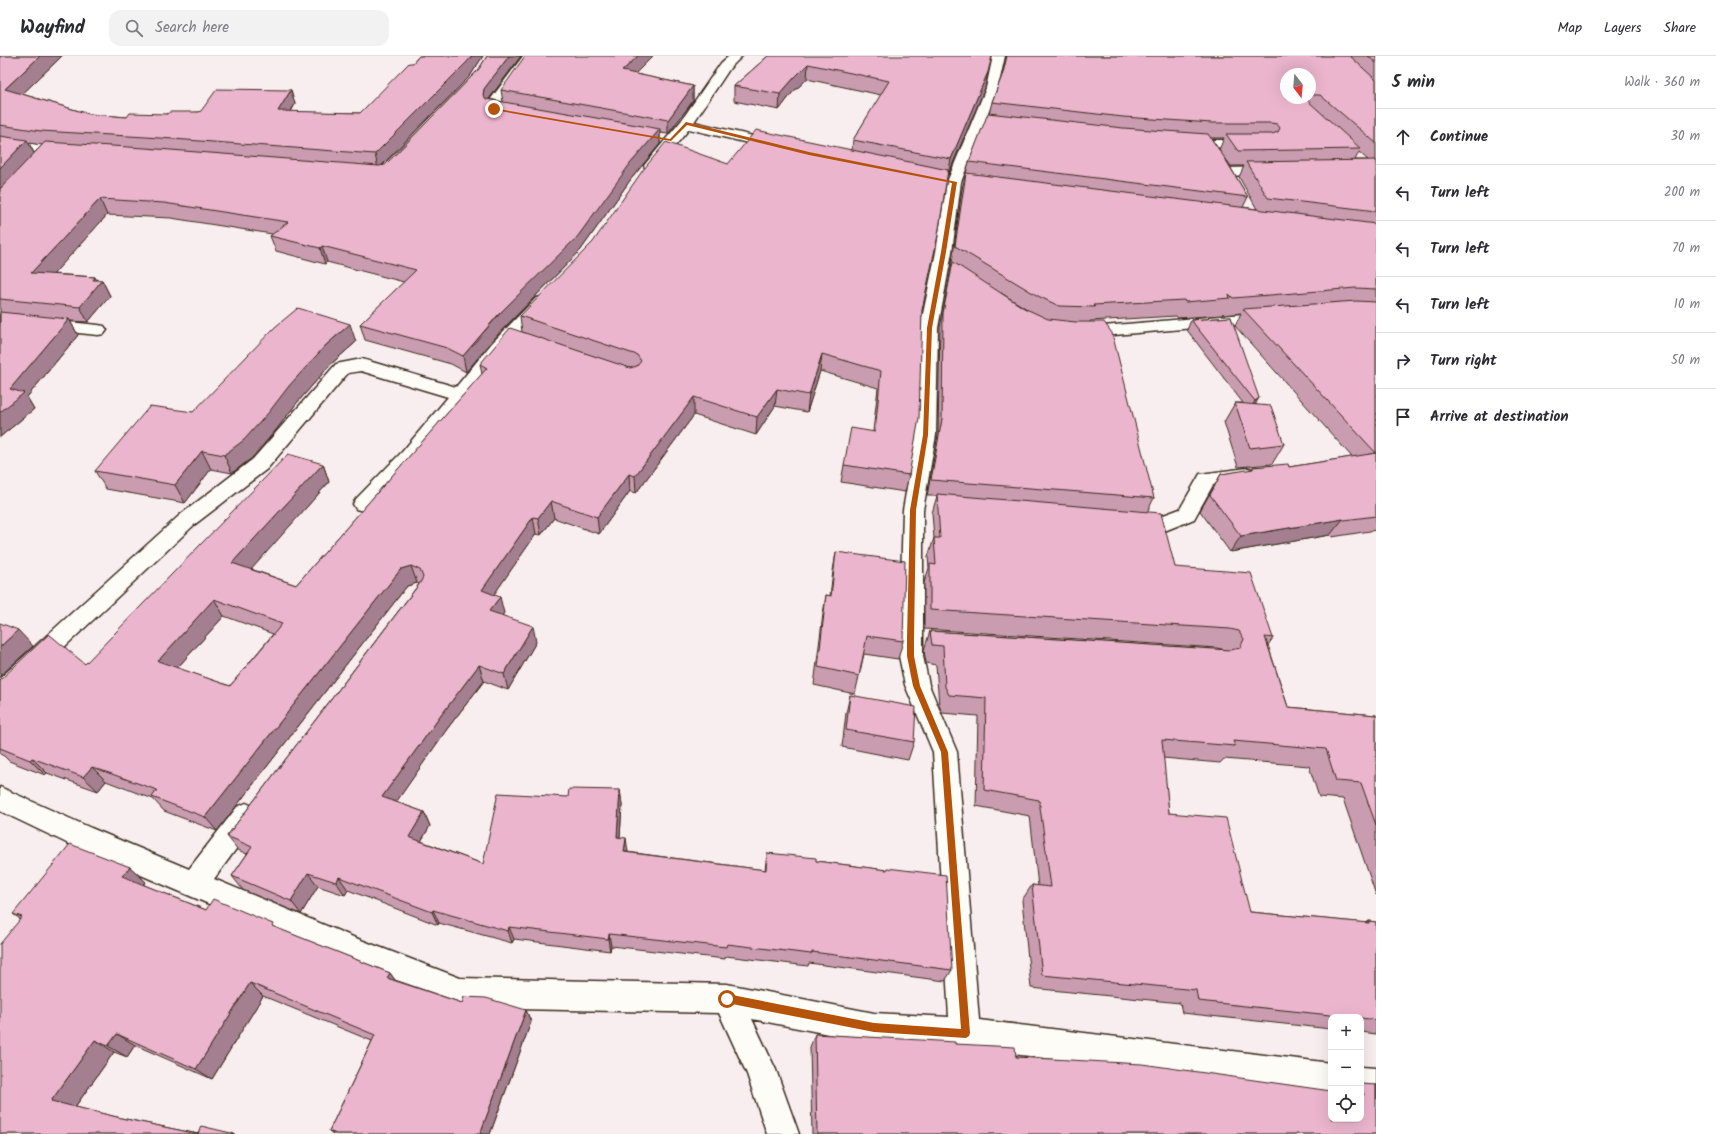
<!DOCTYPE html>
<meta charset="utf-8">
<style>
body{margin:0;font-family:Kalam,sans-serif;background:#f2f2f3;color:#2b2b33}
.controls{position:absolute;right:12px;bottom:12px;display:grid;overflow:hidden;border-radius:8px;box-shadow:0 4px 16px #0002}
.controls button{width:36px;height:36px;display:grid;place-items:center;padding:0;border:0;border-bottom:1px solid #e1e1e2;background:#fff;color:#2b2b33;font:20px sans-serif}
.compass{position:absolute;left:1280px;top:12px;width:36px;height:36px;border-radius:50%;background:#fff;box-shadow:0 4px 16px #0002;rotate:164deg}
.stop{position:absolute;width:12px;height:12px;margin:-9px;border:3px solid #b45309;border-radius:50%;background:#fff}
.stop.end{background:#b45309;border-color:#fff;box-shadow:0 1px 4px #0008}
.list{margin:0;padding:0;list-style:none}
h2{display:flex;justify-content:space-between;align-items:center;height:52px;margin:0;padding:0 16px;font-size:17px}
h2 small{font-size:13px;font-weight:400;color:#7c7c81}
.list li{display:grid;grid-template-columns:26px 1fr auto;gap:12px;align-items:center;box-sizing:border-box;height:56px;padding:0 16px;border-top:1px solid #e1e1e2}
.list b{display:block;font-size:15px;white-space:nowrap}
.list em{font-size:13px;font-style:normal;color:#7c7c81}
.icon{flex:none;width:22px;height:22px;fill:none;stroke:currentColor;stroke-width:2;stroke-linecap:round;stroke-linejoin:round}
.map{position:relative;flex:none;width:1376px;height:1078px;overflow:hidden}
header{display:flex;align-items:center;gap:24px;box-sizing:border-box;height:56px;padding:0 20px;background:#fff;border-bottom:1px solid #e1e1e2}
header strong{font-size:19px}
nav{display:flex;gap:22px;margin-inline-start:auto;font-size:14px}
.search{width:280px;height:36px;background:#f2f2f3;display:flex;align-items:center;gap:10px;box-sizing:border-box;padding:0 14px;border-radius:12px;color:#7c7c81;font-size:15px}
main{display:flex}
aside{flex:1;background:#fff}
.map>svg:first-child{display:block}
</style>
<header>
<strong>Wayfind</strong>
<div class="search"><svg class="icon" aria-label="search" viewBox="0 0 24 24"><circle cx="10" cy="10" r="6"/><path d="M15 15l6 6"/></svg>Search here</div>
<nav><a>Map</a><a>Layers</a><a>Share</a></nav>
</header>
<main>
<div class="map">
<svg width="1376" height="1078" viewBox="0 0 1376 1078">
<rect width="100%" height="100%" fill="#f9eeef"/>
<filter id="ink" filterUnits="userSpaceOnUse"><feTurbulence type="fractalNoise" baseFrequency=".025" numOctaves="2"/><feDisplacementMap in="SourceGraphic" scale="8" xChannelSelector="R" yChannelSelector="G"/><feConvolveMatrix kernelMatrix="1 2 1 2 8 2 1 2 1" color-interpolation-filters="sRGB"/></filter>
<g filter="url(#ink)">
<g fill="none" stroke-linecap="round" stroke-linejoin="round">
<defs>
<g id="street">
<path d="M523,0h12l-34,48v2l18,4 2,3 -2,3 -5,1 -25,-5 -2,-3v-5z"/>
<path d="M729,0h13l-12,12 -36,54 89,21 2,3 -2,3 -5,1 -89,-21 -33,40 -5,1 -5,-1 -2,-3 2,-3 35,-42 40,-58z"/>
<path d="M993,0h12l-7,32 -37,94 -9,70 -14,76 -2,107 -13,75v146l6,29 28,67 22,268 352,43v30l-366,-45 -91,-5 -122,-24 24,51 23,64h-32l-20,-60 -28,-61 -259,-5 -118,-47 -269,-115 -73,-35v-24l91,41 98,41 48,-62 9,-4 9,4 4,8 -4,8 -41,56 139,58 107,41 267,6 147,29 75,4 -16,-265 -28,-67 -6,-29 4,-146 13,-75 4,-107 16,-76 11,-70 39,-94z"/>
<path d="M0,84l66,8 5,1 2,3 -2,3 -5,1 -66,-8z"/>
<path d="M1206,84h45l5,1 2,3 -2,3 -5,1 -50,-1 -2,-3 2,-3z"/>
<path d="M1271,111l5,1 2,3 -2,3 -50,2 -5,-1 -2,-3 2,-3 5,-1z"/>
<path d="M542,241l6,1 2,4 -2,4 -44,45 -88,111 -46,47 -7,2 -7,-2 -3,-5 3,-5 46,-47 46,-55 -87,-26 -13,2 -81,96 -73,56 -186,175 -8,3v-25l180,-163 73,-56 83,-95 26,-5 94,28 36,-44 44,-45z"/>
<path d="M1267,256l6,1 2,4 -2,4 -170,15h-23l-6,-1 -3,-4 3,-4 6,-1h23z"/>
<path d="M0,259l98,10 6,1 3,4 -3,4 -6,1 -98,-10z"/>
<path d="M1248,412l7,2 3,5 -3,5 -42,5 -19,34 -32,13 -29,-2 -7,-3 -3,-5 3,-5 7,-3 28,2 19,-7 20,-35z"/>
<path d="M1361,1011l15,1v30l-15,-1z"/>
</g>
</defs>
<use href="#street" stroke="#3b2a1e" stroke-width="3"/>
<use href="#street" fill="#fdfcf7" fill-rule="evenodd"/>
</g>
<g fill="#ca9cb0" stroke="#3b2a1e" fill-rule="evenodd">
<path d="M0,0h62l-40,38 67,20 38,3 72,-5 92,-22 4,14 -4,8 69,1 53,-50 6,-7h64l-13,20 -88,90 3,-1 94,-96 8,-13h34l-32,43 14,3 -2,-12 134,-16 58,12v15l-25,33 -8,-1v11l-29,35 -51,72 -79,80 -35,41 -15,-8 -86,-24 -5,-16 44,-42 -77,-20 -2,2 -49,-13 -6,-15 2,-2 -101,-16 -64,-3 -54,59 42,3 1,3h6l8,16 -22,26 -18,-1 8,14 -51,62 7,12 -34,28zM29,87l13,2 -8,8z"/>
<path d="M768,0l217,32 -37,87h-1l-25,135 -13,165 -4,17 -64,-10 3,-17 29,-34 5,-43 -58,-17 -13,41 -32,-6 -19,29 -62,-20 -58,78 -6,-2 -31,43 -45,-16 -13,17 -5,-1 -42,60 10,19 -2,2 34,27 -28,48 -24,-9 -37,48 -51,73 28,10 6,14 -9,15 62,23 85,-67 52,-7 2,15 -2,33 7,14 138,18 2,-17 49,8 70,9 1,-2 65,102 -7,11 -136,-18 -1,3 -82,-10 -1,3 -114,-13 -1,5 -96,-12 -2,4 -73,-20 -1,2 -90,-35 -3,5 -27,-9 -17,28 -58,-24 -11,-14 15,-22 -9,-4 -11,-14 192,-252 -2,-1 -10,3 -190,245 -53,-20 -11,-12 -47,-18 -8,10 -51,-18 -2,2 -36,-14 -5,-5 -4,-2v-74l85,-16 238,-200 6,18 -78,87 45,16 186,-211 -2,-10 42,-32 -2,-16 208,-152 124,-14 1,-10 28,-45 -74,-16 -15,14 -13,17 -45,-9v-15zM224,560l49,18 -43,52 -53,-18z"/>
<path d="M1006,0h370v474l-44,7 -2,-2 -100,17 -30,-41 21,-37 30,-4 2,-3h36l63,-10 -117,-131 6,-13 -17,2 -1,-2 -1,2 -44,3 -2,-2 -86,5v1l64,176 -7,14 28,55 98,71 -5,7 20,62 88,8v180l-33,-96 -24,-2 -10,-31 -85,-7 -4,4 -57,-5 6,55 81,99 116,11 3,-2 7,1v112l-15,-2v-15h-30v12l-149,-16 -2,-10 -149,-15 -9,-88 10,-15 6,1 -8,-70 -54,-10 2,-90 -36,-3 -3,-8 -3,-40 -10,-2 -2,-13 6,-19 296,19 -9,-2 -293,-19v-46l5,-15 -1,-11 6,-19 -2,-25 5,-17h-10l11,-61 2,-107 12,-65v-1l10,-73 4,-16 3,-11 20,-48 3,-12 10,-27zM1310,18v24h-24zM1211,82h13l-5,12zM1359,96l9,8h-13zM1225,102l6,8h13l-5,11 18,32 -14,-2 5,-10zM1001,237l26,16 -3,-1z"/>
<path d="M1231,261l25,87 28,40 -12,20 -34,3 -14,-45 11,-19h8l-56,-73 4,-10z"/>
<path d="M356,286l-25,22 -35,40 -20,26 -24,28 -20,15 -21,-4 -26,34 -79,-14 -11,-18 98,-59z"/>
<path d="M836,496l67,89 -5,18 -34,-5 -9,40 -41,-9 9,-71 3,-19 4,1 3,-25z"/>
<path d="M850,639l64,47 -6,18 -66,-13 4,-34z"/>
<path d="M130,811l16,15 -2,3 62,25 70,18 114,45 5,7 67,23 64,7 5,12 -41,112h-157l-4,-3 43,-90 -109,-45 -51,83 -77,-34 -8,12 -13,-5 -39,55 46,11 77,16h-198l20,-215 -7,-5z"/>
<path d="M815,978l140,10 61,13 345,62v-35l15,50h-564l-2,-87z"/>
</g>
<g fill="#a47f90" stroke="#3b2a1e">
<path d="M40,0h22l-50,48 -7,-15z"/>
<path d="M472,0h11l-13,20 -92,93 -3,-15z"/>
<path d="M509,0h12l-35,47 -3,-8 1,-6z"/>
<path d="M638,0h15l-30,30 -1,-15z"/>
<path d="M808,8l-1,15 -15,14 -13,17 1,-16 14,-16z"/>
<path d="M988,16l-3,16 -37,87 3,-16z"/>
<path d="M693,30v15l-25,33v-14z"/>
<path d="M291,34l4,14 -13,22 -4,-15z"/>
<path d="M660,73v15l-29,35 -51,72 -79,80 -35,41 -3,-16z"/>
<path d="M27,84l8,15 -35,37v-24z"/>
<path d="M100,143l7,16 -67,74 -9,-16z"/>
<path d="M322,190l5,16 -2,2 -5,-16z"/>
<path d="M95,221l4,7 3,-4 8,16 -22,26 -8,-15 13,-27z"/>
<path d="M69,263l9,16 -51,62 7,12 -34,28v-25l10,-23z"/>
<path d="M350,268l6,18 -25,22 -35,40 -20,26 -24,28 -20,15 -8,-18 101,-109z"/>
<path d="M822,298l-2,17 -13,41 2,-17z"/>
<path d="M777,333l-2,17 -19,29 1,-18z"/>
<path d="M694,341v18l-58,78 -1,-17z"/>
<path d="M1259,342l-6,10 -4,3 6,-10z"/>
<path d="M202,395l9,18 -26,34 -10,-18z"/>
<path d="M323,408l6,18 -87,98 -10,-17z"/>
<path d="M629,418l1,17 -31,43 -2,-17z"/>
<path d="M551,445l3,17 -13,17 -3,-17z"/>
<path d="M533,461l3,17 -50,72 -4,-16z"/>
<path d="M1343,463l-13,16 -100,17 11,-16z"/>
<path d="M411,510l6,17 -10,3 -190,245 -12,-14 196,-248z"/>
<path d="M500,541l4,16 -10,14 -5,-16z"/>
<path d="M214,543l10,17 -55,61 -11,-16z"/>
<path d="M533,570l3,16 -28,48 -4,-16z"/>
<path d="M18,574l15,16 -33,30v-29z"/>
<path d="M479,609l5,16 -37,48 -57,82 -8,-14 60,-83z"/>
<path d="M32,702l15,15 -2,2 -15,-15z"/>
<path d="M92,711l14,14 -8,10 -15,-14z"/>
<path d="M620,734l2,15 -3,46 -2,-14z"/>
<path d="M424,756l6,14 -14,24 -7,-13z"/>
<path d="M626,782l2,14h-4z"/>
<path d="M130,811l16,15 -7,9 -17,-15z"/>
<path d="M308,817l10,13 -17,28 -10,-13z"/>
<path d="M339,821l9,13 -3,5 -9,-13z"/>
<path d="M433,854l6,13 -1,2 -6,-13z"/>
<path d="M509,871l5,12 -2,4 -4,-12z"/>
<path d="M609,878l2,12 -1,5 -2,-12z"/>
<path d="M390,917l9,13 -12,-8z"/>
<path d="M250,927l13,13 -51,83 -16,-10z"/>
<path d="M526,954l5,12 -41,112h-10z"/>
<path d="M117,978l18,11 -8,12 -19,-11z"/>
<path d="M95,984l19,12 -42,59 -21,-10z"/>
</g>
<g fill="#ebb5cd" stroke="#3b2a1e" fill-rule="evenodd">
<path d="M0,0h40l-35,33 84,25 38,3 3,-4 37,1 2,-2h30l2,-1 16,-22 74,1 -13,21 82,2 49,-50h4l6,-7h53l-5,6 -92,92 -229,-17 -105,-6 -41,-6z"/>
<path d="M487,0h22l-25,33 -1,6 3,4 174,30 -30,35 -52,72 -80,79 -35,41 -16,-8 -87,-24 56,-54 -94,-24 -2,2 -50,-12 18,-14 -124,-19 -64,-4 -69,74 64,4 -2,3h9l-22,27 -80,-8v-110l45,-47 100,6 234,18 6,-1 94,-96z"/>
<path d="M525,0h113l-16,15 71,15 -25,34 -167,-30z"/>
<path d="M768,0h224l-4,16 -37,87 -98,-19 36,-59 -81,-17 -14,14 -14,16 -46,-8z"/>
<path d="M1007,0h343l26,24v63l-56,-48h-10v1v-22h-24v24h23l-2,2 54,49 -123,2 -12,-17h46l6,-2 2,-4 -3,-4 -6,-1h-59l-89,-6 -131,-15 11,-29z"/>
<path d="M1368,0h8v7z"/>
<path d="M988,57l135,15 85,6 16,23 24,40 -279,-35z"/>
<path d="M756,74l192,40 -10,65 -16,75 -3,108 -10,57 -65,-10 7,-37 24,4 6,-61 -59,-17 -13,41 -32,-6 -20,28 -63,-20 -59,79 -6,-2 -32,43 -46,-16 -13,17 -5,-1 -51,73 18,7 -11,14 44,15 -29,48 -25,-9 -37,49 -60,83 42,15 -15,25 74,27 15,-71 70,4 1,-8 51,1 -3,47 9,1 -2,14 142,18 1,-17 49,5v3l71,9v-2l59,7 6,95 -140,-18 -1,2 -84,-10 -1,3 -117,-13 -1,5 -99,-12 -1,4 -75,-21 -1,2 -93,-35 -3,5 -28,-9 -17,28 -59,-25 20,-29 -25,-11 193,-253 3,-6 -3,-7 -9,-4 -10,3 -196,248 -53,-20 5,-7 -65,-23 -9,10 -51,-19 -2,2 -30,-12v-68l49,-46 36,30 203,-210 35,10 -91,99 64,22 191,-217 -7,-4 30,-36 120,40 7,-2 4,-5 -4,-6 -117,-39 73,-74 50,-72 23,-28 62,22zM214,543l68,25 -52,62 -72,-25z"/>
<path d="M0,80l27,4 -27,28z"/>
<path d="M1376,104v51l-108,-13 -22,-36z"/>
<path d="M966,117l410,51v65l-20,-1 -123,10 -4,-4 1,4 -45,4 -1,-2 -91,5 2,2 -36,-1 -21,-10 -83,-50z"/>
<path d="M953,206l71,46 24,11 28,3h28l8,11 42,165 -223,-18 11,-61 1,-106z"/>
<path d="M1356,245l20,1v214l-32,4 -1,-1 -102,17 -31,-41 11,-21 32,-5v-2l35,-3 1,3 87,-14 -133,-144z"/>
<path d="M298,252l52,16 -25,22 -36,40 -20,26 -25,28 -20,15 -22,-4 -27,34 -80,-14 55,-65 43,6 82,-85z"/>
<path d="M0,256l69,7 -59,70 14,4 -24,19z"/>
<path d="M1231,261l28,81 -4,3 -64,-81z"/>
<path d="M1235,347l36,3 13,38 -34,4z"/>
<path d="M937,438l224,19 14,54 76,6 22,65 -8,-1 23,70 88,8v110l-15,-42 -25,-2 -10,-32 -93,-8 2,5 -73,-6 7,73 57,5 24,94 119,11v-2l7,1v98l-15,-2v-1h-12l-151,-16 -2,-11 -154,-15 -10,-90 19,2 -12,-87 -55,-10 2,-92 -37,-3 -4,-8 -2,-41 -11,-1 -2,-14 300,19 10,-2 4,-9 -5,-8 -9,-2 -300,-19v-46l6,1 -2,-27h6z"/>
<path d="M836,496l69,9 -2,80 -36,-5 -8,40 -41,-9 8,-72 5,1z"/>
<path d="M0,567l18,7 -18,17z"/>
<path d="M850,639l66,12 -2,35 -68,-12z"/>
<path d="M70,788l60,23 -8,9 84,34 7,-11 60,25 -1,2 118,47 -3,5 75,25 2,-6 22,1 40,12 -46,124h-144l-7,-3 46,-96 -125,-52 -54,86 -79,-35 -9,12 -13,-6 -44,61 70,17 77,16 3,-8 34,8h-235v-190l22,-27 -9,-3z"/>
<path d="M815,978l140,8v2l60,3 1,10 126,7 189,27v28h30v-24h3l-3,-11 15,1v49h-559z"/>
</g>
</g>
<path fill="#b45309" d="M493,52l177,31 16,-17 123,30 148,30 -11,70 -14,76 -4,107 -12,75 -2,128v18l6,30 28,66 22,281 -1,3 -3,2 -92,-6 -147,-29 -3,-1 -2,-3 2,-3 3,-2 147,29 87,6 -20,-277 -28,-66 -6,-30v-18l3,-128 13,-75 4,-107 14,-76 11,-69 -143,-28 -122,-30 -16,16 -177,-31z"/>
</svg>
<div class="controls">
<button>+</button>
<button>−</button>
<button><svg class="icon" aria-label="locate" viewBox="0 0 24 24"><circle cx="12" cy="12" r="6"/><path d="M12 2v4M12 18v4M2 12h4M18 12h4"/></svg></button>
</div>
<svg class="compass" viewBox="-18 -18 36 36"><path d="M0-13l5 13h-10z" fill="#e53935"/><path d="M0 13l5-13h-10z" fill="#7c7c81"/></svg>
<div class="stop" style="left:727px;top:943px"></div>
<div class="stop end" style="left:494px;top:53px"></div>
</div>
<aside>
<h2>5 min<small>Walk · 360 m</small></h2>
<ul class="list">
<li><svg class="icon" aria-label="ahead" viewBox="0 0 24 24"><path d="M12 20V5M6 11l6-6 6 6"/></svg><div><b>Continue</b></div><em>30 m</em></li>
<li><svg class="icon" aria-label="left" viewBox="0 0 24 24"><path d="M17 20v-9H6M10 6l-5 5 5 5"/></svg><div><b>Turn left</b></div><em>200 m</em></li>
<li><svg class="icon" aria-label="left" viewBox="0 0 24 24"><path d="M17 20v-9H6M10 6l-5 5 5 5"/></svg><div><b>Turn left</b></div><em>70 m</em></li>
<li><svg class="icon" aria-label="left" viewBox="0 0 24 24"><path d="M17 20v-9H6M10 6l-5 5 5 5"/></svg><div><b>Turn left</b></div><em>10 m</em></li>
<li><svg class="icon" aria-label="right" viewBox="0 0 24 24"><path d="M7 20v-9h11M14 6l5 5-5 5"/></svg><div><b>Turn right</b></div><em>50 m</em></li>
<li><svg class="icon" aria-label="arrive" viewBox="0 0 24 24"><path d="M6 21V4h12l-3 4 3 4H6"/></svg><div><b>Arrive at destination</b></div></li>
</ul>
</aside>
</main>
